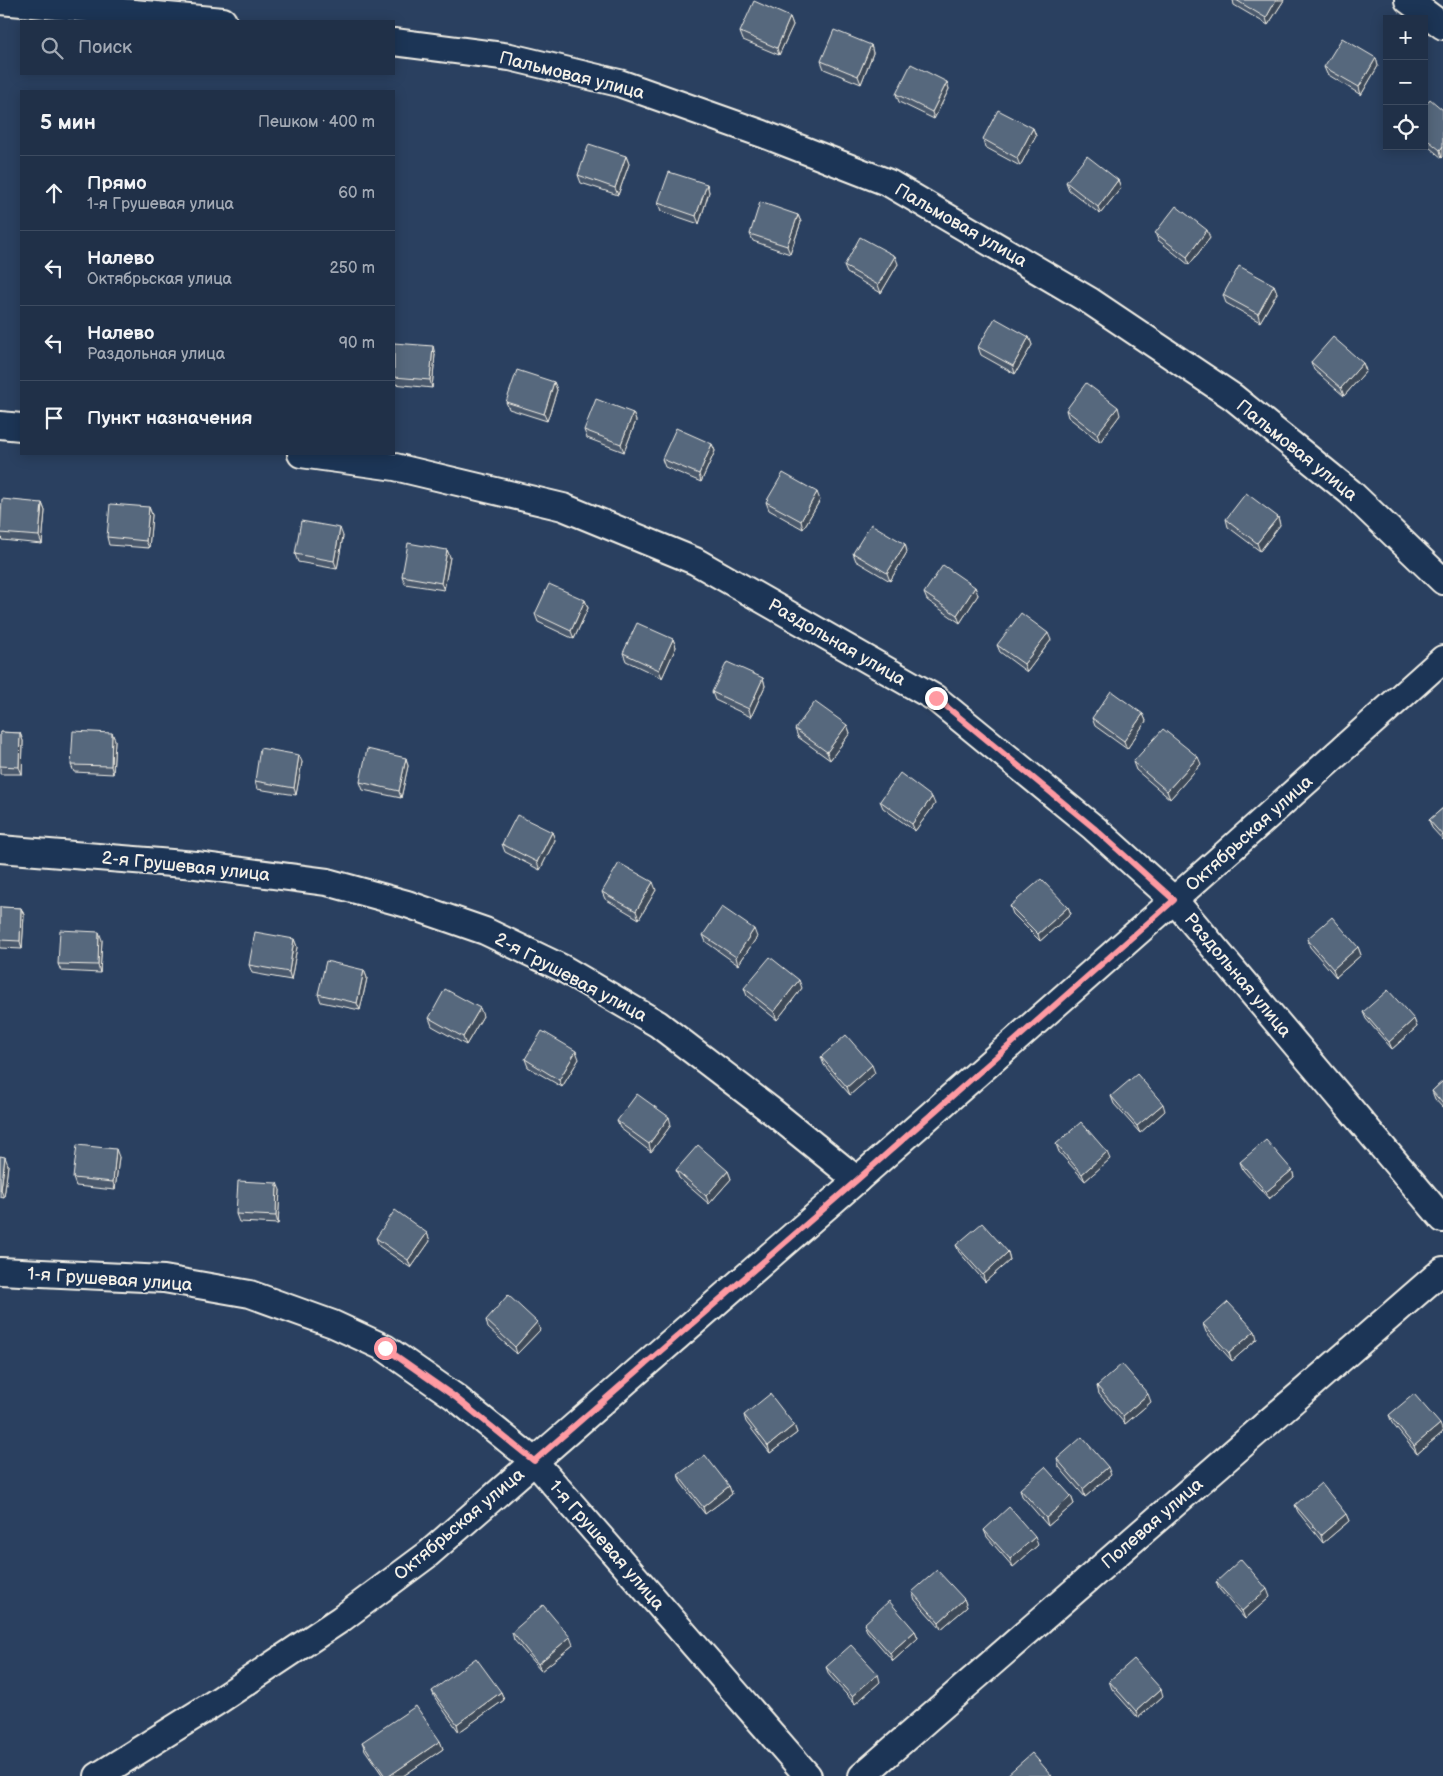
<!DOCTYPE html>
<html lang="ru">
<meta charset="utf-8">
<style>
body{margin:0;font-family:"Balsamiq Sans",sans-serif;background:#28384f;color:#f1f3f6}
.controls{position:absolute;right:15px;top:15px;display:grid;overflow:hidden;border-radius:0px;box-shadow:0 2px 12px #0003}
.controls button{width:45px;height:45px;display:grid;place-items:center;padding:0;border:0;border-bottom:1px solid #3d4b60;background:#203048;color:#f1f3f6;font:25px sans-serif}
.stop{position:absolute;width:15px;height:15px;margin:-11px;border:4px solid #ff9aa2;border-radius:50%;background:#fff}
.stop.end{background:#ff9aa2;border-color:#fff;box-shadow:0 1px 5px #0008}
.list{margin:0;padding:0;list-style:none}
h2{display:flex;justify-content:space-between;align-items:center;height:65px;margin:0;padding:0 20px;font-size:21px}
h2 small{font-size:16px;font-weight:400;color:#a2a9b4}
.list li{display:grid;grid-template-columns:32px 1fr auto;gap:15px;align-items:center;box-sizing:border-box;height:75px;padding:0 20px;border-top:1px solid #3d4b60}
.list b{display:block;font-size:19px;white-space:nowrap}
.list p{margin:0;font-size:16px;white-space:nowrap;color:#a2a9b4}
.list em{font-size:16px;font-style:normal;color:#a2a9b4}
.icon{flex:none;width:28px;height:28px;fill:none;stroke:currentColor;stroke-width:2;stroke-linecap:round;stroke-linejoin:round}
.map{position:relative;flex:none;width:1443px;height:1776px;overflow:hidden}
.search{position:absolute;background:#203048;box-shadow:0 2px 12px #0003;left:20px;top:20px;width:375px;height:55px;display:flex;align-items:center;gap:12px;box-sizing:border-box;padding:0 18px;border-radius:0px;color:#a2a9b4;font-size:19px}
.panel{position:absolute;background:#203048;box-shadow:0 2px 12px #0003;left:20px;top:90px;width:375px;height:365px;border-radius:0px}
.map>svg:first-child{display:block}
</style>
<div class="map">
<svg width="1443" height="1776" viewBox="0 0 1443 1776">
<rect width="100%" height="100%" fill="#2a4060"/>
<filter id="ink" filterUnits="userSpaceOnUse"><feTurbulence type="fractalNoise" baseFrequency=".02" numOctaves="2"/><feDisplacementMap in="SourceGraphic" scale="10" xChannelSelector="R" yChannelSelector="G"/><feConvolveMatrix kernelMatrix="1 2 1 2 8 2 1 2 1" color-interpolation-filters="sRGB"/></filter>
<g filter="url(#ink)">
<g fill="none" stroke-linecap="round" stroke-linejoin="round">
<defs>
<g id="minor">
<path d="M1408,0l35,26"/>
<path d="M0,1l223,20"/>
<path d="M394,42l116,15 109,26 144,51 126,49 201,118 143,96 117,95 93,89"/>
<path d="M0,425l21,2"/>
<path d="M301,454l94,13 168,40 132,54 240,137 159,130 80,72 269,319"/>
<path d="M0,849l196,16 131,17 80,22 78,27 77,37 96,56 115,88 84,68"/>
<path d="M0,1271l164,8 86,15 83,30 52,24 70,49 79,64 274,315"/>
<path d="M98,1776l120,-75 123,-82 86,-64 430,-375 317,-280 269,-241"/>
<path d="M862,1776l581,-506"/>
</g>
</defs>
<use href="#minor" stroke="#f4f1e8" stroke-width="30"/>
<use href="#minor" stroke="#1d3557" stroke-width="26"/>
</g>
<g fill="#4a596c" stroke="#f4f1e8">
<path d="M1233,0h51l-16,25 -34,-20z"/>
<path d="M790,17l3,8 -14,30 -36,-15 -3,-8z"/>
<path d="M871,45l2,8 -12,31 -37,-15 -3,-8z"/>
<path d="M1376,58l2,8 -17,29 -34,-21 -3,-7z"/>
<path d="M947,82l2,7 -15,30 -35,-17 -3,-8z"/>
<path d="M1424,107l19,3 -1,48 -18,-15z"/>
<path d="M1033,128l3,8 -16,30 -35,-19 -2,-8z"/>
<path d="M626,156l3,8 -11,31 -37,-12 -3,-8z"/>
<path d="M1118,180l3,8 -21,26 -31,-24 -3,-8z"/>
<path d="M707,184l2,8 -10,32 -38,-13 -3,-8z"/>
<path d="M798,215l3,7 -11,32 -37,-13 -3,-7z"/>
<path d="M1155,233l55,5 -21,27 -31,-25z"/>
<path d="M898,264l-17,29 -34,-20 -3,-7z"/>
<path d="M1274,285l3,8 -17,29 -34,-19 -3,-8z"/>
<path d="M1029,337l3,8 -17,29 -34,-19 -3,-8z"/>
<path d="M394,343l41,11 -3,34 -38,-4z"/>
<path d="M1311,362l52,1 3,8 -22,25 -30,-26z"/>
<path d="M554,382l3,8 -10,31 -38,-12 -3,-7z"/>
<path d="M1066,410l54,5 -20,27 -32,-25z"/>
<path d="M633,413l3,8 -12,31 -37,-14 -3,-8z"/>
<path d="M712,444l3,7 -14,31 -36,-15 -3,-8z"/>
<path d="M820,500l-17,29 -34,-19 -3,-8z"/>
<path d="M42,503l3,8 -3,33 -40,-4 -2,-6v-9z"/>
<path d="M149,507l3,8 -3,33 -40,-3 -2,-8z"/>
<path d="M1278,517l2,8 -20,26 -32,-24 -2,-8z"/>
<path d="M343,536l-6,33 -39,-7 -3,-8z"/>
<path d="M905,544l2,8 -17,29 -34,-20 -3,-8z"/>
<path d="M447,550l3,7 -6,33 -39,-6 -3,-8z"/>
<path d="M975,587l3,8 -18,28 -33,-23 -3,-7z"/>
<path d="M585,600l3,8 -14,31 -36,-17 -3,-8z"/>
<path d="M673,639l3,8 -14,31 -36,-17 -3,-8z"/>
<path d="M1051,640l-24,32 -27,-20 -3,-7z"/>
<path d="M763,678l2,8 -14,31 -36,-17 -3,-8z"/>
<path d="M1143,714l3,7 -19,28 -32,-23 -3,-8z"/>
<path d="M847,725l3,8 -20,27 -32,-23 -3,-8z"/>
<path d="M0,732l20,1 3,8 -1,33h-22z"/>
<path d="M112,733l3,7 -2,34 -39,-2 -3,-7z"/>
<path d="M406,758l2,8 -7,32 -38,-8 -3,-8z"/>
<path d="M302,762l-6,33 -39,-6 -2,-8z"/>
<path d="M1133,762l68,2 -31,35 -34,-29z"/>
<path d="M880,801l55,3 -20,27 -32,-23z"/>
<path d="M1443,808v32l-11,-12 -3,-8z"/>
<path d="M552,832l3,8 -15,30 -35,-18 -3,-8z"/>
<path d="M656,890l-17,29 -34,-20 -3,-7z"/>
<path d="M1010,906l58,1 3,7 -31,27 -27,-27z"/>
<path d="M0,907l21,1 3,7 -2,34 -22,-1z"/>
<path d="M703,935l54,2 -19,28 -32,-23z"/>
<path d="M294,939l3,8 -6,33 -39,-7 -3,-8z"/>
<path d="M1307,939l51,8 3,8 -25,22 -26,-30z"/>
<path d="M102,940l-2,33 -39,-2 -3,-7z"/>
<path d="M364,970l3,8 -7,32 -39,-8 -3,-8z"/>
<path d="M744,988h58l-25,32 -30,-24z"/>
<path d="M1363,1012l51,7 3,8 -25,22 -26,-30z"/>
<path d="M483,1016l-17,29 -34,-19 -3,-8z"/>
<path d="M821,1057l54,16 -25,22 -26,-30z"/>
<path d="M525,1059h54l-17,28 -34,-20z"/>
<path d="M1443,1081v27l-8,-9 -3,-8z"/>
<path d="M1111,1096l54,15 -25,22 -26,-29z"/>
<path d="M617,1121l54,4 -20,27 -31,-24z"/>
<path d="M1056,1144l54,15 -25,22 -26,-29z"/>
<path d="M0,1156l8,9 -4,33 -4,-1z"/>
<path d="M119,1157l-4,33 -39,-4 -3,-8z"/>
<path d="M1240,1162l52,8 2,7 -25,22 -26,-29z"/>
<path d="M676,1170l52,1 3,8 -22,25 -30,-26z"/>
<path d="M280,1190l-2,34 -39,-2 -3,-8z"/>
<path d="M427,1233l3,8 -19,27 -32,-22 -3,-8z"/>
<path d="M956,1245l52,7 2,8 -25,22 -26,-30z"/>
<path d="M486,1320l54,10 -23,24 -29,-26z"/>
<path d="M1203,1324l54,15 -25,22 -26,-29z"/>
<path d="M1097,1386l54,16 -26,22 -26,-30z"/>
<path d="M744,1415l50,10 3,8 -27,20 -24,-31z"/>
<path d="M1389,1415l54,17 -26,22 -25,-31z"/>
<path d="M1057,1459l54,16 -26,22 -26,-30z"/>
<path d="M678,1475l51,11 3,8 -27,20 -24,-31z"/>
<path d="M1020,1489l51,7 3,8 -26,22 -26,-30z"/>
<path d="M1295,1505l51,9 3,7 -26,22 -25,-31z"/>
<path d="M984,1530l54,15 -25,22 -26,-30z"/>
<path d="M1216,1582l54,15 -25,22 -26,-30z"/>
<path d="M912,1592l52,7 3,8 -26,22 -26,-29z"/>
<path d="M864,1624l51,7 3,7 -25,23 -26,-30z"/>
<path d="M512,1632l61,13 -32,26 -27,-31z"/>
<path d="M826,1667l54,15 -25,22 -26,-29z"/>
<path d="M1109,1681l54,15 -25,22 -26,-29z"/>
<path d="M432,1691l69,1 3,8 -45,32 -24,-34z"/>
<path d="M440,1741l3,8 -40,27h-20l-18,-26 -3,-8z"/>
</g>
<g fill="#3c4858" stroke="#f4f1e8">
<path d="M1276,0h8l-16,25 -2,-7z"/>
<path d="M790,17l3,8 -14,30 -2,-7z"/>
<path d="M871,45l2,8 -12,31 -3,-8z"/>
<path d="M1376,58l2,8 -17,29 -2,-8z"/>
<path d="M947,82l2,7 -15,30 -2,-7z"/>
<path d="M1033,128l3,8 -16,30 -3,-8z"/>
<path d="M1443,146v11l-1,1 -2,-8z"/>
<path d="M626,156l3,8 -11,31 -3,-7z"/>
<path d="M1118,180l3,8 -21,26 -2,-7z"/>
<path d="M707,184l2,8 -10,32 -3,-8z"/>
<path d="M798,215l3,7 -11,32 -3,-8z"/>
<path d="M1207,230l3,8 -21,27 -2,-8z"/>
<path d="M895,256l3,8 -17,29 -3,-8z"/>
<path d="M1274,285l3,8 -17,29 -2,-8z"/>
<path d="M1029,337l3,8 -17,29 -2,-8z"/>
<path d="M433,346l2,8 -3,34 -2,-8z"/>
<path d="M1363,363l3,8 -22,25 -3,-8z"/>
<path d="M554,382l3,8 -10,31 -3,-7z"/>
<path d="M1118,407l2,8 -20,27 -3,-8z"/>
<path d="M633,413l3,8 -12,31 -3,-8z"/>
<path d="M712,444l3,7 -14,31 -2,-8z"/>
<path d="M817,492l3,8 -17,29 -2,-8z"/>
<path d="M42,503l3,8 -3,33 -3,-8z"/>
<path d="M149,507l3,8 -3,33 -3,-7z"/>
<path d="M1278,517l2,8 -20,26 -3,-8z"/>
<path d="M340,528l3,8 -6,33 -3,-8z"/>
<path d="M905,544l2,8 -17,29 -3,-8z"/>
<path d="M447,550l3,7 -6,33 -3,-7z"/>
<path d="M975,587l3,8 -18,28 -3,-8z"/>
<path d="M585,600l3,8 -14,31 -3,-8z"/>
<path d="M1048,633l3,7 -24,32 -3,-8z"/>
<path d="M673,639l3,8 -14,31 -3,-8z"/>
<path d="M763,678l2,8 -14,31 -2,-8z"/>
<path d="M1143,714l3,7 -19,28 -3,-8z"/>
<path d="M847,725l3,8 -20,27 -3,-8z"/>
<path d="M20,733l3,8 -1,33 -3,-7z"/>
<path d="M112,733l3,7 -2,34 -2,-8z"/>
<path d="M299,755l3,7 -6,33 -2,-7z"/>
<path d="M1198,757l3,7 -31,35 -3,-8z"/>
<path d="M406,758l2,8 -7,32 -2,-7z"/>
<path d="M932,797l3,7 -20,27 -3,-7z"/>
<path d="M552,832l3,8 -15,30 -3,-8z"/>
<path d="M653,882l3,8 -17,29 -3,-8z"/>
<path d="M1068,907l3,7 -31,27 -2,-7z"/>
<path d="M21,908l3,7 -2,34 -2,-8z"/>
<path d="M754,929l3,8 -19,28 -2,-8z"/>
<path d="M99,932l3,8 -2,33 -2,-8z"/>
<path d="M294,939l3,8 -6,33 -2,-8z"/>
<path d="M1358,947l3,8 -25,22 -3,-8z"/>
<path d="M364,970l3,8 -7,32 -3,-7z"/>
<path d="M799,980l3,8 -25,32 -3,-8z"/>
<path d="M480,1008l3,8 -17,29 -3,-8z"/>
<path d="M1414,1019l3,8 -25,22 -3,-7z"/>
<path d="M576,1051l3,8 -17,28 -3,-7z"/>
<path d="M872,1065l3,8 -25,22 -3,-8z"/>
<path d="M1163,1104l2,7 -25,22 -3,-7z"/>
<path d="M669,1117l2,8 -20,27 -2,-8z"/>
<path d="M116,1149l3,8 -4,33 -2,-8z"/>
<path d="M1107,1152l3,7 -25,22 -3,-7z"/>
<path d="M5,1157l3,8 -4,33 -3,-8z"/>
<path d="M1292,1170l2,7 -25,22 -3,-7z"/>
<path d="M728,1171l3,8 -22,25 -3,-8z"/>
<path d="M277,1183l3,7 -2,34 -2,-8z"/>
<path d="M427,1233l3,8 -19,27 -3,-8z"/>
<path d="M1008,1252l2,8 -25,22 -2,-7z"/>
<path d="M537,1322l3,8 -23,24 -2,-7z"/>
<path d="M1255,1331l2,8 -25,22 -3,-8z"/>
<path d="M1148,1394l3,8 -26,22 -2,-8z"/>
<path d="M1440,1424l3,8 -26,22 -3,-8z"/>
<path d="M794,1425l3,8 -27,20 -2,-7z"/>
<path d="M1108,1467l3,8 -26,22 -2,-8z"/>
<path d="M729,1486l3,8 -27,20 -2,-7z"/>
<path d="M1071,1496l3,8 -26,22 -2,-8z"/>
<path d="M1346,1514l3,7 -26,22 -2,-8z"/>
<path d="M1035,1537l3,8 -25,22 -3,-8z"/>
<path d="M1267,1589l3,8 -25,22 -3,-8z"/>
<path d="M964,1599l3,8 -26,22 -2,-7z"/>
<path d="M915,1631l3,7 -25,23 -3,-8z"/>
<path d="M570,1637l3,8 -32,26 -3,-7z"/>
<path d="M878,1674l2,8 -25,22 -3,-8z"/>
<path d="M1161,1689l2,7 -25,22 -2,-7z"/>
<path d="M501,1692l3,8 -45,32 -2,-8z"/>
<path d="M440,1741l3,8 -40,27h-14z"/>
</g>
<g fill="#56677d" stroke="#f4f1e8">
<path d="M1236,0h40l-10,18z"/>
<path d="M754,1l36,16 -13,31 -37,-16z"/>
<path d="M834,30l37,15 -13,31 -37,-15z"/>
<path d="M1342,38l34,20 -17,29 -35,-20z"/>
<path d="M911,64l36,18 -15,30 -36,-18z"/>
<path d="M1430,99l13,11v36l-3,4 -16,-13v-30z"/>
<path d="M998,110l35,18 -16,30 -34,-19z"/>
<path d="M589,144l37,12 -11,32 -37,-13z"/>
<path d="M1087,156l31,24 -20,27 -32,-25z"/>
<path d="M669,172l38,12 -11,32 -38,-13z"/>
<path d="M760,202l38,13 -11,31 -37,-12z"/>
<path d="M1176,206l31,24 -20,27 -32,-24z"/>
<path d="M860,237l35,19 -17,29 -34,-19z"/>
<path d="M1239,266l35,19 -16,29 -35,-19z"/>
<path d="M995,318l34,19 -16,29 -35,-19z"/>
<path d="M1333,337l30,26 -22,25 -30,-26z"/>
<path d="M394,343l39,3 -3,34 -36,-3z"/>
<path d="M517,370l37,12 -10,32 -38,-12z"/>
<path d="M1086,383l32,24 -21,27 -31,-24z"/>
<path d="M596,399l37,14 -12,31 -37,-14z"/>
<path d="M676,428l36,16 -13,30 -37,-15z"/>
<path d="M783,473l34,19 -16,29 -35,-19z"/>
<path d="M1246,493l32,24 -21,26 -31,-24z"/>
<path d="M2,499l40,4 -3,33 -39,-3z"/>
<path d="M110,504l39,3 -3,34 -39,-4z"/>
<path d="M301,521l39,7 -6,33 -39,-7z"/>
<path d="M871,524l34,20 -18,29 -34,-20z"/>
<path d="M408,543l39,7 -6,33 -39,-7z"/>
<path d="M943,565l32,22 -18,28 -33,-22z"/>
<path d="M549,584l36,16 -14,31 -36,-17z"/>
<path d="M1021,613l27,20 -24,31 -27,-19z"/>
<path d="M637,623l36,16 -14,31 -36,-17z"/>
<path d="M727,662l36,16 -14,31 -37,-17z"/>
<path d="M1111,691l32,23 -19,27 -32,-23z"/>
<path d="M815,702l32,23 -20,27 -32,-23z"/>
<path d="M1163,729l35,28 -31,34 -34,-29z"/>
<path d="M73,731l39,2 -1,33 -40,-1z"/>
<path d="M0,732l20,1 -1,34 -19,-1z"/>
<path d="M260,748l39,7 -5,33 -39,-7z"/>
<path d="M367,749l39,9 -7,33 -39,-9z"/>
<path d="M900,773l32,24 -20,27 -32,-23z"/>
<path d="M1443,808v28l-14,-16z"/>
<path d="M517,815l35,17 -15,30 -35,-18z"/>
<path d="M619,863l34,19 -17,29 -34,-19z"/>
<path d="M1041,879l27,28 -30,27 -28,-28z"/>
<path d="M0,907l21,1 -1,33 -20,-1z"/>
<path d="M722,907l32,22 -18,28 -33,-22z"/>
<path d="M1332,917l26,30 -25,22 -26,-30z"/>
<path d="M60,930l39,2 -1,33 -40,-1z"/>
<path d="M255,932l39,7 -5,33 -40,-7z"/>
<path d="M770,957l29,23 -25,32 -30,-24z"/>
<path d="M326,961l38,9 -7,33 -39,-9z"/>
<path d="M445,989l35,19 -17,29 -34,-19z"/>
<path d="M1388,990l26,29 -25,23 -26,-30z"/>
<path d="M542,1031l34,20 -17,29 -34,-21z"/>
<path d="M846,1035l26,30 -25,22 -26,-30z"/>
<path d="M1137,1074l26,30 -26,22 -26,-30z"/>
<path d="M1443,1081v23l-11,-13z"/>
<path d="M637,1094l32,23 -20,27 -32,-23z"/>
<path d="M1081,1122l26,30 -25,22 -26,-30z"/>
<path d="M1266,1140l26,30 -26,22 -26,-30z"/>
<path d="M77,1145l39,4 -3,33 -40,-4z"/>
<path d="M698,1145l30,26 -22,25 -30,-26z"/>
<path d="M0,1156l5,1 -4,33h-1z"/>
<path d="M238,1181l39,2 -1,33 -40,-2z"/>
<path d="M395,1210l32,23 -19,27 -32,-22z"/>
<path d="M982,1223l26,29 -25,23 -27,-30z"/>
<path d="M508,1295l29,27 -22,25 -29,-27z"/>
<path d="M1228,1302l27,29 -26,22 -26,-29z"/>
<path d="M1122,1364l26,30 -25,22 -26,-30z"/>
<path d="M770,1394l24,31 -26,21 -24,-31z"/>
<path d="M1414,1394l26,30 -26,22 -25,-31z"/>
<path d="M1082,1437l26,30 -25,22 -26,-30z"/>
<path d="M705,1455l24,31 -26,21 -25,-32z"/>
<path d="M1045,1467l26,29 -25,22 -26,-29z"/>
<path d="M1321,1483l25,31 -25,21 -26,-30z"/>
<path d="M1009,1507l26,30 -25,22 -26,-29z"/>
<path d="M1241,1559l26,30 -25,22 -26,-29z"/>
<path d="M937,1570l27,29 -25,23 -27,-30z"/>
<path d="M889,1601l26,30 -25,22 -26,-29z"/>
<path d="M543,1605l27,32 -32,27 -26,-32z"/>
<path d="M851,1645l27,29 -26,22 -26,-29z"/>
<path d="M476,1658l25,34 -44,32 -25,-33z"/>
<path d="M1134,1659l27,30 -25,22 -27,-30z"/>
<path d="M416,1706l24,35 -51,35h-4l-23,-34z"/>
<path d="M1032,1753l20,23h-45v-1z"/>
</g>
</g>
<g fill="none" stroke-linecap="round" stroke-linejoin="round" filter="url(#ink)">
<path stroke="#ff9aa2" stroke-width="6" d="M385,1348l70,49 79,64 323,-281 317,-280 -80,-72 -158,-130"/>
</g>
<g text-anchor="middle" stroke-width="4" stroke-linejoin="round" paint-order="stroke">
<g font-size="18" fill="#f4f1e8" stroke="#1d3557">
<text transform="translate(572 75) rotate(14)" y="6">Пальмовая улица</text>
<text transform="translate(961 225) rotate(30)" y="6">Пальмовая улица</text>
<text transform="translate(1297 450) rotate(39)" y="6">Пальмовая улица</text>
<text transform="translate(837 642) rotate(30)" y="6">Раздольная улица</text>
<text transform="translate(1249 833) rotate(-42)" y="6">Октябрьская улица</text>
<text transform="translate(186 866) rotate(6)" y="6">2-я Грушевая улица</text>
<text transform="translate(1238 975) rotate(50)" y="6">Раздольная улица</text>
<text transform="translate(571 977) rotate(28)" y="6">2-я Грушевая улица</text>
<text transform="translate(110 1279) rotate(4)" y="6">1-я Грушевая улица</text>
<text transform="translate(1152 1523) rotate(-41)" y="6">Полевая улица</text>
<text transform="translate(459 1524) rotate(-40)" y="6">Октябрьская улица</text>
<text transform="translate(607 1545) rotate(49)" y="6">1-я Грушевая улица</text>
</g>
</g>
</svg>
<div class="controls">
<button>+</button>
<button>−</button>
<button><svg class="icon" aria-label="locate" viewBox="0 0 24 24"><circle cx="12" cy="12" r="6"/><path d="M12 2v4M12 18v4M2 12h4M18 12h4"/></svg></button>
</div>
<div class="stop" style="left:385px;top:1348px"></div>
<div class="stop end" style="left:936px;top:698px"></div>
<div class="search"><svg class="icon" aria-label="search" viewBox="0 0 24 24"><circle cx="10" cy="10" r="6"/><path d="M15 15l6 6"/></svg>Поиск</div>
<section class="panel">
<h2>5 мин<small>Пешком · 400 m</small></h2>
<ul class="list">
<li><svg class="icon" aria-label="ahead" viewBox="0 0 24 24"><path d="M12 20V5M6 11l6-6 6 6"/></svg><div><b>Прямо</b><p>1-я Грушевая улица</p></div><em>60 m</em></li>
<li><svg class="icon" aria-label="left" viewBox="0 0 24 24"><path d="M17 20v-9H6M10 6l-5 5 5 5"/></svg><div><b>Налево</b><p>Октябрьская улица</p></div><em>250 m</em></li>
<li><svg class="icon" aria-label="left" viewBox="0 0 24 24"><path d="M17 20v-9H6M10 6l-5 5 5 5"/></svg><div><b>Налево</b><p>Раздольная улица</p></div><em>90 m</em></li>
<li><svg class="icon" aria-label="arrive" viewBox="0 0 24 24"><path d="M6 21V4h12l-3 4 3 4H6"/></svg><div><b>Пункт назначения</b></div></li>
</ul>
</section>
</div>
